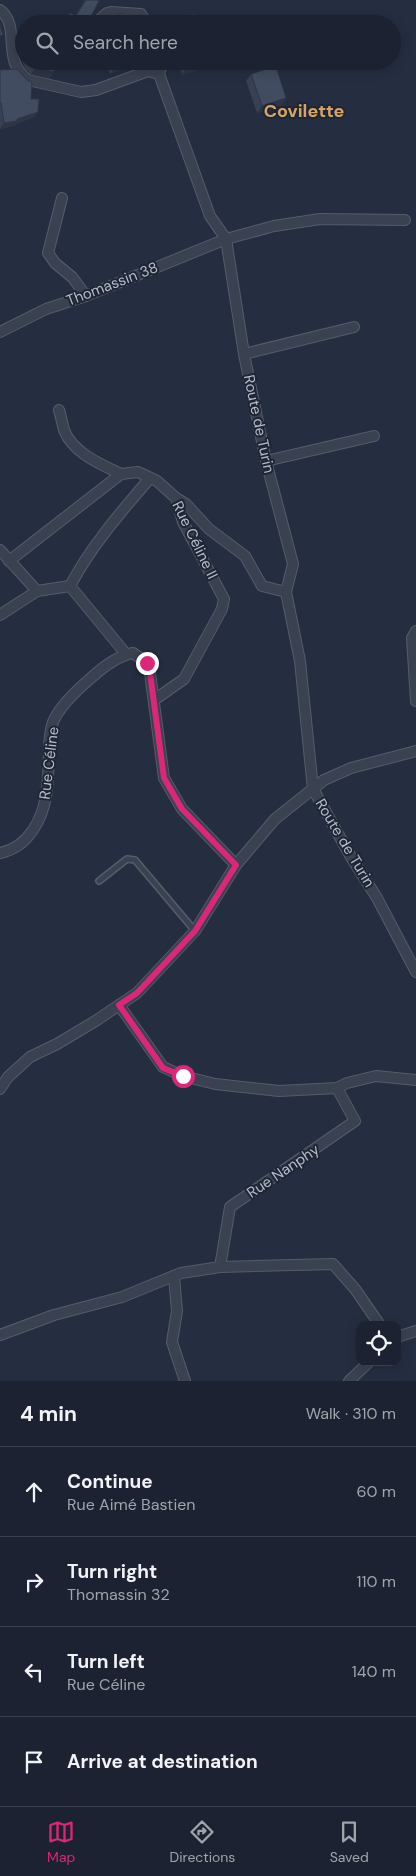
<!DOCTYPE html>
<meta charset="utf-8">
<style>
body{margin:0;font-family:"DM Sans",sans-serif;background:#292f3d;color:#f1f3f6}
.controls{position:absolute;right:15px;bottom:15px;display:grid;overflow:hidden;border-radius:10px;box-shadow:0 2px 12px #0003}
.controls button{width:45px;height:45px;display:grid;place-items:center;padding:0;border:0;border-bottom:1px solid #3a3f4d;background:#1c2231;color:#f1f3f6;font:25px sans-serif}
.stop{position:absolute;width:15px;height:15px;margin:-11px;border:4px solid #db2777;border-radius:50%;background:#fff}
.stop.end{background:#db2777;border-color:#fff;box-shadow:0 1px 5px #0008}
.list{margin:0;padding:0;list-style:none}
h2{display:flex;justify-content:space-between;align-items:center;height:65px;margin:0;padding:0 20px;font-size:21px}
h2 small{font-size:16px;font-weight:400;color:#a0a4ab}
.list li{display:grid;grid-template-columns:32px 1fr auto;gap:15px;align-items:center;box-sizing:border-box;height:90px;padding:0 20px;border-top:1px solid #3a3f4d}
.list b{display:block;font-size:19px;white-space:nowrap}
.list p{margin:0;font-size:16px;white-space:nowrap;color:#a0a4ab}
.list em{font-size:16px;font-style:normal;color:#a0a4ab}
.icon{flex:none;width:28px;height:28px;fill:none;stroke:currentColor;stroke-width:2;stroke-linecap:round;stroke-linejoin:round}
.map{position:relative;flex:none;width:416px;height:1381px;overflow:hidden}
.search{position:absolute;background:#1c2231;box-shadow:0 2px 12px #0003;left:15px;right:15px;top:15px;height:55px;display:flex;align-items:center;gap:12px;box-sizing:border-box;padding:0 18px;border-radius:28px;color:#a0a4ab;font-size:19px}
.sheet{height:425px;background:#1c2231}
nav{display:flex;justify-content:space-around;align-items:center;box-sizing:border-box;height:70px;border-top:1px solid #3a3f4d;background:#1c2231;font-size:14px;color:#a0a4ab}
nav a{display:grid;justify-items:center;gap:2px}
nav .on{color:#db2777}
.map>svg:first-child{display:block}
</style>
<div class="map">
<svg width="416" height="1381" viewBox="0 0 416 1381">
<rect width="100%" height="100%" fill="#252e41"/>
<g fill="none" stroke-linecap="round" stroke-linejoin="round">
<defs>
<path id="service" d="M99,881l28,-22 8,1 60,71"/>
<g id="minor">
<path d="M0,10c22,17 0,50 28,70l53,12 15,-2 52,-19 11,3 51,142 16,23 18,115 22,107 27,103 -7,28 14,69 13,128 38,68 26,41 39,74"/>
<path d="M96,23l11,-10 4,-1 30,2 6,10"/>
<path d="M159,74l4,-13"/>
<path d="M62,198l-14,55 7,10 17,14 14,19"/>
<path d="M0,332l46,-23 40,-13 140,-57 48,-13 46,-7 85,1"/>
<path d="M244,354l110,-27"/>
<path d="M59,410c2,6 3,13 5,20 9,23 36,34 57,44"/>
<path d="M266,461l108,-25"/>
<path d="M176,498l10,6 23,25 36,27 17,30 24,6"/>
<path d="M0,550l37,41"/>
<path d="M9,561l112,-87 17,-2 19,9 19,17 7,24 41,77 -2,10 -38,70 -30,21"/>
<path d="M70,586c21,-40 51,-74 80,-108"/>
<path d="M0,615l37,-24 33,-5 56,68"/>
<path d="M416,631l-4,7 4,63"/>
<path d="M0,853c15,-3 25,-11 33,-23 16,-24 15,-50 16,-78 0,-10 1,-21 4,-30 7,-17 25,-33 38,-44 12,-11 26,-22 42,-25l14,10 3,10 14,105 18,31 54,56"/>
<path d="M119,1005l44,62 20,9 32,8 64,7 58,-3 10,-5 29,-7 40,4"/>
<path d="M0,1089l8,-12 22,-20 27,-13 40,-24 40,-27 58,-62 41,-66 39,-46 49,-39 27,-12 65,-17"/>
<path d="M220,1267l10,-60 125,-86 -18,-33"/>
<path d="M174,1276l3,35 -5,31 13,39"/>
<path d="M0,1335l54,-20 68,-18 59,-24 39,-6 113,-3 22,25 25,36"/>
<path d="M397,1337l19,-6"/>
<path d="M349,1381l20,-19"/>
</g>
</defs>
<use href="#service" stroke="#555c6b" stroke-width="8"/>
<use href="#minor" stroke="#555c6b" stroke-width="12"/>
<use href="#service" stroke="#3a4151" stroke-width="5"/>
<use href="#minor" stroke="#3a4151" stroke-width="10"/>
</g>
<g fill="#384153">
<path d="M85,0h12l-10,24h-23l6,-11 5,3z"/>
<path d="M24,54v7h30l-2,1 -2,16 -19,-4 -6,-6 -4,-10z"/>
<path d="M105,61h32l-11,4 -2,3 -14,6z"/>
<path d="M178,61h31v1l-4,6 -23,7z"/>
<path d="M0,70l31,29 7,13 -4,5 -18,7 -2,2 -14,3z"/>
<path d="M251,74l35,24 -4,7 -25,8 -11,-32z"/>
</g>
<g fill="#2e3544">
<path d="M127,61h10l-11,4 -2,3 -14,6 4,-6z"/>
<path d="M209,62l-4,6 -23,7 4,-6z"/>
<path d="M35,68l19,4 -4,6 -19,-4z"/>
<path d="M286,98l-4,7 -25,8 5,-7z"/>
<path d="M38,112l-4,5 -18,7 -2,2 -14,3 4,-6z"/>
</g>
<g fill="#414c61" stroke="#2e3544">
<path d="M86,0h11l2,1 -12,23h-22l5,-11 6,3z"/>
<path d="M121,13l7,11h-26z"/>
<path d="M194,14l3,10h-31z"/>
<path d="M318,19l1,5h-16v-2z"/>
<path d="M144,20l3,4h-13z"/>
<path d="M0,24l3,11 -3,1z"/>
<path d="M29,61h23l2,11 -19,-4z"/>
<path d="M111,61h16l1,2 -14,5z"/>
<path d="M183,61h26v1l-23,7z"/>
<path d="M276,66l10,32 -24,8 -11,-32z"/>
<path d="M17,69l10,11 5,2 -1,17h8l-1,13 -21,7v2l-13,2 -3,-20h-1v-33z"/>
</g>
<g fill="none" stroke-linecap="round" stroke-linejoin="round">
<path stroke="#db2777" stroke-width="6" d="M147,663l3,10 14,105 18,31 54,56 -41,66 -58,62 -18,12 44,63 20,8"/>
</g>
<g text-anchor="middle" stroke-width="4" stroke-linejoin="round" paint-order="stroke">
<g font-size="15" fill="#b7bccb" stroke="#1e2636">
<text transform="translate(112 284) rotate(-21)" y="5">Thomassin 38</text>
<text transform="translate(259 424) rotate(78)" y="5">Route de Turin</text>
<text transform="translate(195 540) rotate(64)" y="5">Rue Céline II</text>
<text transform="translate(49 763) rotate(-83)" y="5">Rue Céline</text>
<text transform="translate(345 843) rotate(59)" y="5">Route de Turin</text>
<text transform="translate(283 1171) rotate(-34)" y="5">Rue Nanphy</text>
</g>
<g font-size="18" font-weight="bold" fill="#d8a465" stroke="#1e2636">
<text x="304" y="117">Covilette</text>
</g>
</g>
</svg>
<div class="controls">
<button><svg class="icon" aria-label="locate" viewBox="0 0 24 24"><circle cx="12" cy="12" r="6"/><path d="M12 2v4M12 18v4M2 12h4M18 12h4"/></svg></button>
</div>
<div class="stop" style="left:183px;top:1076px"></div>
<div class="stop end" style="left:147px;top:663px"></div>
<div class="search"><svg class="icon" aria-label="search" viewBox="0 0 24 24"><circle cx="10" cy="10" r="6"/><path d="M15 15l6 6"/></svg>Search here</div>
</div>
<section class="sheet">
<h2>4 min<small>Walk · 310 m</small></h2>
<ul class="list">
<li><svg class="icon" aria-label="ahead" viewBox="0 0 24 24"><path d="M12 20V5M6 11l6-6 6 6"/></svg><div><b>Continue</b><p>Rue Aimé Bastien</p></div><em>60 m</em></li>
<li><svg class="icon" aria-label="right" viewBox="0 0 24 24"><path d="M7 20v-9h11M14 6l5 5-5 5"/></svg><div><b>Turn right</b><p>Thomassin 32</p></div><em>110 m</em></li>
<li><svg class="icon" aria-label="left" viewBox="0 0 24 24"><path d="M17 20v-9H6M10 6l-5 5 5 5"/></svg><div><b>Turn left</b><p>Rue Céline</p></div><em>140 m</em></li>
<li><svg class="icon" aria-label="arrive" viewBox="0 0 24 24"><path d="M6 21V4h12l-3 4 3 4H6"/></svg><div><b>Arrive at destination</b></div></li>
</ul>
</section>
<nav>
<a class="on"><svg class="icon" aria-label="map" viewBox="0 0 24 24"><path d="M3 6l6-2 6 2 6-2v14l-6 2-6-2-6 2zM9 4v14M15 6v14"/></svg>Map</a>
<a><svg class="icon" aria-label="directions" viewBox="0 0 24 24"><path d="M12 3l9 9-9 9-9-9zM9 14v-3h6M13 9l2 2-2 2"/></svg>Directions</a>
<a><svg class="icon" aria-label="saved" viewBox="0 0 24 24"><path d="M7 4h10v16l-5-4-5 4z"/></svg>Saved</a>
</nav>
